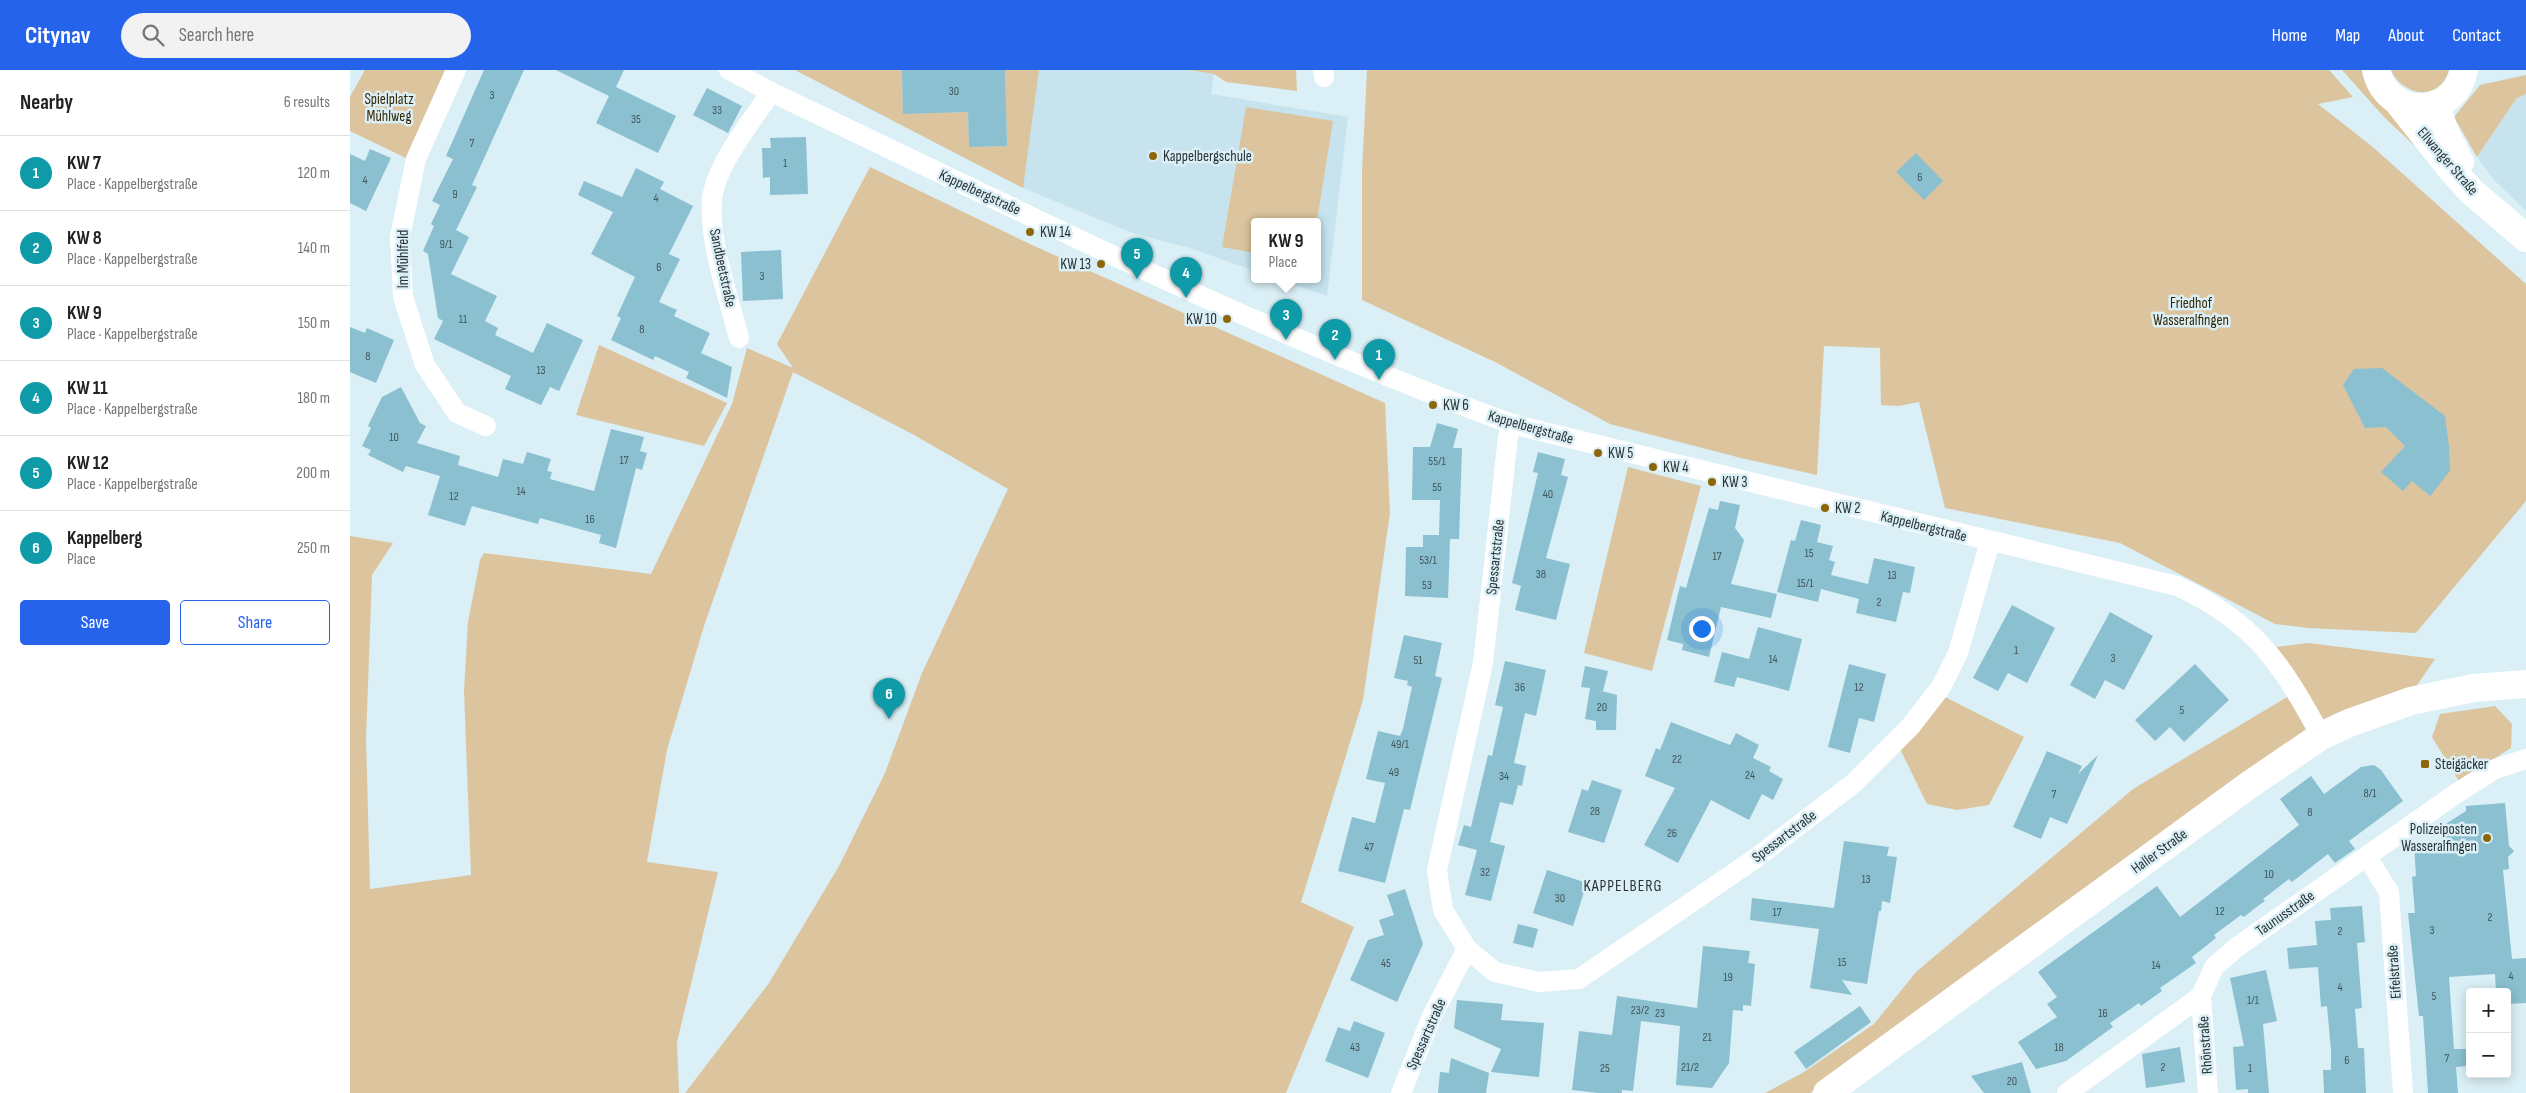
<!DOCTYPE html>
<meta charset="utf-8">
<style>
body{margin:0;font-family:"Sofia Sans Condensed",sans-serif;background:#f2f2f2;color:#222}
.controls{position:absolute;right:15px;bottom:15px;display:grid;overflow:hidden;border-radius:5px;box-shadow:0 2px 12px #0003}
.controls button{width:45px;height:45px;display:grid;place-items:center;padding:0;border:0;border-bottom:1px solid #e0e0e0;background:#fff;color:#222;font:25px sans-serif}
.you{position:absolute;left:1351px;top:558px;width:18px;height:18px;margin:-12px;border:4px solid #fff;border-radius:50%;background:#1a73e8;box-shadow:0 0 0 8px #1a73e833}
.badge{display:grid;place-items:center;width:32px;height:32px;border-radius:50%;background:#2563eb;color:#fff;font-size:16px;font-weight:700}
.pin{position:absolute;translate:-50% -41px;filter:drop-shadow(0 1px 2px #0008)}
.pin::after{content:'';position:absolute;top:26px;width:18px;height:15px;background:inherit;clip-path:polygon(0 0,100% 0,50% 100%)}
.popup{position:absolute;left:901px;top:148px;width:70px;height:65px;box-sizing:border-box;display:grid;place-content:center;border-radius:5px;background:#fff;filter:drop-shadow(0 1px 4px #0005);font-size:16px;white-space:nowrap;color:#767676}
.popup b{font-size:19px;color:#222}
.popup::after{content:'';position:absolute;left:50%;top:100%;margin-left:-10px;border:10px solid transparent;border-top-color:#fff}
.list{margin:0;padding:0;list-style:none}
h2{display:flex;justify-content:space-between;align-items:center;height:65px;margin:0;padding:0 20px;font-size:21px}
h2 small{font-size:16px;font-weight:400;color:#767676}
.list li{display:grid;grid-template-columns:32px 1fr auto;gap:15px;align-items:center;box-sizing:border-box;height:75px;padding:0 20px;border-top:1px solid #e0e0e0}
.list b{display:block;font-size:19px;white-space:nowrap}
.list p{margin:0;font-size:16px;white-space:nowrap;color:#767676}
.list em{font-size:16px;font-style:normal;color:#767676}
.actions{display:flex;gap:10px;padding:15px 20px}
.actions a{flex:1;padding:11px 0;border:1px solid #2563eb;border-radius:5px;text-align:center;font-size:18px;color:#2563eb}
.actions .main{background:#2563eb;color:#fff}
.icon{flex:none;width:28px;height:28px;fill:none;stroke:currentColor;stroke-width:2;stroke-linecap:round;stroke-linejoin:round}
.map{position:relative;flex:none;width:2176px;height:1023px;overflow:hidden}
header{display:flex;align-items:center;gap:30px;box-sizing:border-box;height:70px;padding:0 25px;background:#2563eb;color:#fff}
header strong{font-size:24px}
nav{display:flex;gap:28px;margin-inline-start:auto;font-size:18px}
.search{width:350px;height:45px;background:#f2f2f2;display:flex;align-items:center;gap:12px;box-sizing:border-box;padding:0 18px;border-radius:28px;color:#767676;font-size:19px}
main{display:flex}
aside{flex:1;background:#fff}
.map>svg:first-child{display:block}
</style>
<header>
<strong>Citynav</strong>
<div class="search"><svg class="icon" aria-label="search" viewBox="0 0 24 24"><circle cx="10" cy="10" r="6"/><path d="M15 15l6 6"/></svg>Search here</div>
<nav><a>Home</a><a>Map</a><a>About</a><a>Contact</a></nav>
</header>
<main>
<aside>
<h2>Nearby<small>6 results</small></h2>
<ul class="list">
<li><span class="badge" style="background:#0f9aa8">1</span><div><b>KW 7</b><p>Place · Kappelbergstraße</p></div><em>120 m</em></li>
<li><span class="badge" style="background:#0f9aa8">2</span><div><b>KW 8</b><p>Place · Kappelbergstraße</p></div><em>140 m</em></li>
<li><span class="badge" style="background:#0f9aa8">3</span><div><b>KW 9</b><p>Place · Kappelbergstraße</p></div><em>150 m</em></li>
<li><span class="badge" style="background:#0f9aa8">4</span><div><b>KW 11</b><p>Place · Kappelbergstraße</p></div><em>180 m</em></li>
<li><span class="badge" style="background:#0f9aa8">5</span><div><b>KW 12</b><p>Place · Kappelbergstraße</p></div><em>200 m</em></li>
<li><span class="badge" style="background:#0f9aa8">6</span><div><b>Kappelberg</b><p>Place</p></div><em>250 m</em></li>
</ul>
<div class="actions"><a class="main">Save</a><a>Share</a></div>
</aside>
<div class="map">
<svg width="2176" height="1023" viewBox="0 0 2176 1023">
<rect width="100%" height="100%" fill="#daeff6"/>
<g fill="#c7e4ee">
<path d="M445,0h394l25,4 -3,20 137,23 -21,179 -50,-17h40v-58h-62v50l-65,-23 -55,-14 -112,-46z"/>
<path d="M2176,24v117l-33,-32 -16,-22 39,-58z"/>
</g>
<g fill="#dcc59e">
<path d="M15,0h83l-40,89 -58,-28v-34z"/>
<path d="M445,0h107l1,44 65,-2 1,35 38,-1 -2,-76h34l-16,118z"/>
<path d="M839,0h107l1,21 -71,-9 -12,-8z"/>
<path d="M1017,0h962l24,27 -35,7 56,44 152,136v217l-110,132 -108,-5 -33,-4 -155,-81 -175,-35 -26,-106 -20,4 -18,-1 -1,-57 -56,-2 -7,129 -76,-17 -131,-34 -115,-62 -133,-62v-128z"/>
<path d="M1992,0h23l67,92 -47,-44z"/>
<path d="M2041,0h58c-9,32 -46,27 -58,0z"/>
<path d="M2176,5v19l-10,5 -39,58 -23,-40 26,-32z"/>
<path d="M896,37l87,14 -16,100h-62v32l-33,-6z"/>
<path d="M520,97l162,78 353,158 5,110 -27,187 -62,202 53,25 -68,166h-601l84,-110 70,-117 46,-93 37,-100 86,-184 -94,-54 -121,-63 -89,254 -37,124 -20,112 71,10 -41,170 2,51h-329v-557l43,7 -21,32 -6,164 4,150 101,-14 -7,-184 4,-69 12,-62 4,-7 167,21 81,-170 15,-56 46,20 -16,-24z"/>
<path d="M249,275l128,58 -23,43 -128,-31z"/>
<path d="M1278,397l73,19 -49,185 -68,-18z"/>
<path d="M1959,573l126,16 -20,29 -90,37 -49,-78z"/>
<path d="M1591,625l83,42 -35,68 -32,5 -30,-6 -28,-57z"/>
<path d="M1939,626l23,39 -216,148 -286,210h-45l39,-21 70,-48 42,-52 217,-183z"/>
<path d="M2145,636l17,18 -1,24 -52,33 -27,-44 8,-23z"/>
</g>
<g fill="#8ac0d0">
<path d="M134,0h40l-52,115 5,2 -21,43 13,7 -18,37 46,22 -12,25 13,7 -3,7 38,18 14,-30 36,17 -24,51 -9,-4 -9,18 -36,-16 6,-13 -77,-37 9,-18 -5,-3 -10,-64 -5,-3 11,-25 -3,-2 9,-19 -8,-4 21,-42 -7,-3z"/>
<path d="M206,0h68l-8,17 60,29 -18,37 -62,-30 13,-27z"/>
<path d="M552,0h103l2,76 -38,1 -1,-35 -65,2z"/>
<path d="M357,18l35,18 -14,27 -35,-18z"/>
<path d="M456,67l2,57 -38,1v-18l-7,1 -1,-30h9l-1,-10z"/>
<path d="M20,79l21,9 -25,53 -16,-8v-49l15,7z"/>
<path d="M1566,83l27,28 -19,19 -28,-28z"/>
<path d="M286,98l28,14 -4,7 33,17 -24,48 11,5 -21,43 18,8 -3,6 36,17 -9,20 31,14 -5,31 -41,-20 3,-6 -34,-16 -2,4 -42,-20 10,-22 -4,-2 18,-39 -44,-23 22,-42 -35,-17 6,-14 38,16z"/>
<path d="M431,180l2,49 -40,2 -2,-49z"/>
<path d="M0,257l15,6 2,-5 27,12 -18,43 -26,-11z"/>
<path d="M2032,298l63,48 4,31 1,24 -20,25 -18,-15 -9,10 -22,-19 24,-26 -19,-19 -21,1 -22,-43 11,-16z"/>
<path d="M51,317l19,36 6,3 -9,17 43,13 -2,9 40,12 5,-18 20,5 4,-12 24,7 -4,12 5,1 -2,7 44,12 17,-62 33,8 -4,14 7,2 -5,17 -6,-2 -20,80 -17,-5 2,-8 -61,-17 -2,6 -66,-18 -7,20 -37,-11 12,-39 -34,-10 -3,6 -35,-17 3,-5 -9,-4 9,-18 -3,-2 14,-29z"/>
<path d="M1087,353l21,6 -5,19h9l-3,91h-9l-2,59 -43,-2 1,-49h17v-12h16l1,-35h-28l1,-53h17z"/>
<path d="M1188,382l27,7 -4,16 7,2 -22,81 24,6 -14,56 -41,-10 6,-24 -9,-3 26,-110 -5,-1z"/>
<path d="M1370,431l20,4 -5,23 9,12 -13,44 46,10 -6,24 -50,-11 -12,50 -27,-7 1,-6 -16,-4 13,-54 6,2 23,-80 9,2z"/>
<path d="M1451,450l20,5 -4,17 16,4 -4,14 6,2 -4,13 37,9 6,-26 41,9 -5,26 -7,-1 -7,30 -40,-9 3,-14 -38,-10 -3,13 -41,-10 14,-52 4,1z"/>
<path d="M1662,535l43,23 -28,55 -19,-10 -10,18 -25,-13z"/>
<path d="M1760,542l43,24 -29,54 -19,-10 -10,19 -25,-14z"/>
<path d="M1408,557l44,12 -13,52 -52,-14 -3,10 -20,-5 8,-30 27,7z"/>
<path d="M1054,565l38,8 -7,33 7,2 -32,132 -6,-1 -19,74 -47,-12 14,-54 23,6 10,-40 -19,-4 12,-48 22,5 3,-7 9,-42 -5,-2 1,-4 -14,-3z"/>
<path d="M1155,591l41,9 -10,46 -11,-3 -11,50 12,3 -4,20 -4,-1 -5,20 -13,-3 -10,40 15,4 -14,55 -26,-6 12,-45 -19,-5 6,-20 7,2 17,-72 4,1 11,-49 -8,-2z"/>
<path d="M1499,594l37,10 -12,48 -15,-4 -9,35 -22,-6z"/>
<path d="M1845,594l34,36 -45,42 -14,-15 -15,14 -20,-21z"/>
<path d="M1235,596l23,5 -5,20 -5,-1 19,5 -1,35h-20v-9l-11,-2 5,-31 -9,-1z"/>
<path d="M1321,652l59,23 6,-12 23,12 -6,13 18,9 -2,4 14,8 -10,21 -11,-6 -13,26 -38,-20 -33,63 -34,-18 31,-57 -30,-12 11,-28 4,2z"/>
<path d="M1697,681l35,15 -4,8 20,-19 -31,69 -17,-7 -9,22 -28,-12z"/>
<path d="M2024,695l7,5 22,31 -54,40 6,8 -20,14 -7,-9 -36,28 -3,-3 -26,20 2,2 -10,7 -11,9 -3,-2 -27,20 2,3 -24,19 4,6 -36,25 2,3 -21,15 -2,-3 -29,20 3,4 -47,34 -30,8 -18,-27 39,-25 -10,-13 10,-7 -19,-25 119,-86 23,31 119,-92 -19,-26 31,-23 13,18 37,-27z"/>
<path d="M1242,710l30,10 -18,53 -36,-11 14,-43 6,2z"/>
<path d="M2155,733l4,43 5,5 -6,6 1,12 -6,1 9,89 14,-1v45l-19,1v-12h-11l-1,-18 -46,3 5,72h13l1,17 -12,1 2,26h-30l-5,-77h-4l-11,-103h7l-3,-36 4,-1 -2,-30 32,-2 -2,-19 22,-14v-5z"/>
<path d="M1494,771l45,6 -2,9 10,1 -7,46 -8,-2 -1,10h-2l-12,73 -25,-4 10,15 -42,-7 9,-59 -69,-9 2,-22 82,10z"/>
<path d="M1197,800l40,13 -14,43 -40,-13z"/>
<path d="M1055,819l18,55 -26,58 -47,-22 18,-40 16,-5 -5,-15 15,-5 -7,-20z"/>
<path d="M2012,836l3,36 -8,1 5,65 -7,1 3,39h6l2,45h-42l-1,-23h8v-20l-4,-44 -6,1 -3,-40 -29,2 -2,-21 30,-3 -2,-24 16,-1 -1,-12z"/>
<path d="M1168,854l20,5 -5,19 -20,-5z"/>
<path d="M1353,876l47,5 -2,12 7,1 -4,42 -8,-1v6l-10,-1 -4,53 -17,25 -36,-3 4,-59 -39,-5 -8,70 -11,-1v3h-24l-26,-3 7,-59 33,4 5,-39 80,12z"/>
<path d="M1916,900l11,51 -14,3 6,69h-21v-4l-12,1 -3,-43 11,-1 -14,-68z"/>
<path d="M1107,930l46,4 -2,16 43,3 -5,54 -48,-5 10,-23 -47,-21z"/>
<path d="M1510,936l11,16 -65,47 -12,-17z"/>
<path d="M1004,951l31,12 -17,45 -43,-17 13,-34 12,4z"/>
<path d="M1830,977l5,35 -39,6 -4,-34z"/>
<path d="M1101,988l38,15 -3,20h-48l2,-21 9,1z"/>
<path d="M1672,992l9,31h-47l-13,-17z"/>
</g>
<g fill="none" stroke-linecap="round" stroke-linejoin="round">
<g stroke="#fff" stroke-width="20">
<path d="M106,0l-40,89 -16,78 3,60 22,68 32,48 29,13"/>
<path d="M379,0l42,22c244,116 487,240 741,332l665,162c77,35 105,78 144,150"/>
<path d="M973,0l1,7"/>
<path d="M389,268c-10,-39 -31,-99 -27,-139 4,-35 40,-78 59,-107"/>
<path d="M1162,354l-4,13 -25,226 -46,207 6,40 24,39 28,23 44,10 40,-3 177,-121 98,-75 56,-56 31,-40 17,-34 32,-111"/>
<path d="M2017,787l22,35 14,201"/>
<path d="M1851,926l7,97"/>
<path d="M1051,1023l31,-77 35,-67"/>
<path d="M1717,1023l134,-97 13,-29 23,-20 220,-154 38,-24 31,-10"/>
</g>
<g stroke="#fff" stroke-width="28">
<path d="M2026,0c11,49 78,50 88,0"/>
<path d="M2048,32l54,68 20,22 54,46"/>
<path d="M2086,34l8,26 16,32"/>
<path d="M1477,1023l422,-308 72,-49 28,-13 62,-22 63,-13 52,-4"/>
</g>
</g>
<g fill="#8e660a" stroke="#daeff6" stroke-width="2">
<circle cx="803" cy="86" r="5"/>
<circle cx="680" cy="162" r="5"/>
<circle cx="751" cy="194" r="5"/>
<circle cx="877" cy="249" r="5"/>
<circle cx="1083" cy="335" r="5"/>
<circle cx="1248" cy="383" r="5"/>
<circle cx="1303" cy="397" r="5"/>
<circle cx="1362" cy="412" r="5"/>
<circle cx="1475" cy="438" r="5"/>
<rect x="2070" y="689" width="10" height="10" rx="2.5"/>
<circle cx="2137" cy="768" r="5"/>
</g>
<g text-anchor="middle" stroke-width="5" stroke-linejoin="round" paint-order="stroke">
<g font-size="12" fill="#42565b">
<text x="604" y="25">30</text>
<text x="142" y="29">3</text>
<text x="367" y="44">33</text>
<text x="286" y="53">35</text>
<text x="122" y="77">7</text>
<text x="435" y="97">1</text>
<text x="1570" y="111">6</text>
<text x="15" y="114">4</text>
<text x="105" y="128">9</text>
<text x="306" y="132">4</text>
<text x="96" y="178">9/1</text>
<text x="309" y="201">6</text>
<text x="412" y="210">3</text>
<text x="113" y="253">11</text>
<text x="292" y="263">8</text>
<text x="18" y="290">8</text>
<text x="191" y="304">13</text>
<text x="44" y="371">10</text>
<text x="274" y="394">17</text>
<text x="1087" y="395">55/1</text>
<text x="1087" y="421">55</text>
<text x="171" y="425">14</text>
<text x="1198" y="428">40</text>
<text x="104" y="430">12</text>
<text x="240" y="453">16</text>
<text x="1459" y="487">15</text>
<text x="1367" y="490">17</text>
<text x="1078" y="494">53/1</text>
<text x="1191" y="508">38</text>
<text x="1542" y="509">13</text>
<text x="1455" y="517">15/1</text>
<text x="1077" y="519">53</text>
<text x="1529" y="536">2</text>
<text x="1666" y="584">1</text>
<text x="1763" y="592">3</text>
<text x="1423" y="593">14</text>
<text x="1068" y="594">51</text>
<text x="1170" y="621">36</text>
<text x="1509" y="621">12</text>
<text x="1252" y="641">20</text>
<text x="1832" y="644">5</text>
<text x="1050" y="678">49/1</text>
<text x="1327" y="693">22</text>
<text x="1044" y="706">49</text>
<text x="1400" y="709">24</text>
<text x="1154" y="710">34</text>
<text x="2020" y="727">8/1</text>
<text x="1704" y="728">7</text>
<text x="1245" y="745">28</text>
<text x="1960" y="746">8</text>
<text x="1322" y="767">26</text>
<text x="1019" y="781">47</text>
<text x="1135" y="806">32</text>
<text x="1919" y="808">10</text>
<text x="1516" y="813">13</text>
<text x="1210" y="832">30</text>
<text x="1870" y="845">12</text>
<text x="1427" y="846">17</text>
<text x="2140" y="851">2</text>
<text x="2082" y="864">3</text>
<text x="1990" y="865">2</text>
<text x="1492" y="896">15</text>
<text x="1036" y="897">45</text>
<text x="1806" y="899">14</text>
<text x="2161" y="910">4</text>
<text x="1378" y="911">19</text>
<text x="1990" y="921">4</text>
<text x="2084" y="930">5</text>
<text x="1903" y="934">1/1</text>
<text x="1290" y="944">23/2</text>
<text x="1310" y="947">23</text>
<text x="1753" y="947">16</text>
<text x="1357" y="971">21</text>
<text x="1005" y="981">43</text>
<text x="1709" y="981">18</text>
<text x="2097" y="992">7</text>
<text x="1997" y="994">6</text>
<text x="1340" y="1001">21/2</text>
<text x="1813" y="1001">2</text>
<text x="1255" y="1002">25</text>
<text x="1900" y="1002">1</text>
<text x="1662" y="1015">20</text>
</g>
<g font-size="15" fill="#382704" stroke="#daeff6">
<text x="39" y="34">Spielplatz<tspan x="39" dy="17">Mühlweg</tspan></text>
<text x="1841" y="238">Friedhof<tspan x="1841" dy="17">Wasseralfingen</tspan></text>
</g>
<g font-size="15" fill="#2a3234" stroke="#daeff6" text-anchor="start">
<text x="813" y="91">Kappelbergschule</text>
<text x="690" y="167">KW 14</text>
<text x="741" y="199" text-anchor="end">KW 13</text>
<text x="867" y="254" text-anchor="end">KW 10</text>
<text x="1093" y="340">KW 6</text>
<text x="1258" y="388">KW 5</text>
<text x="1313" y="402">KW 4</text>
<text x="1372" y="417">KW 3</text>
<text x="1485" y="443">KW 2</text>
<text x="2085" y="699">Steigäcker</text>
<text x="2127" y="764" text-anchor="end">Polizeiposten<tspan x="2127" dy="17">Wasseralfingen</tspan></text>
</g>
<g font-size="15" fill="#2a3234" stroke="#daeff6">
<text transform="translate(2098 91) rotate(49)" y="5">Ellwanger Straße</text>
<text transform="translate(630 122) rotate(25)" y="5">Kappelbergstraße</text>
<text transform="translate(53 189) rotate(-90)" y="5">Im Mühlfeld</text>
<text transform="translate(373 198) rotate(78)" y="5">Sandbeetstraße</text>
<text transform="translate(1181 357) rotate(16)" y="5">Kappelbergstraße</text>
<text transform="translate(1574 456) rotate(14)" y="5">Kappelbergstraße</text>
<text transform="translate(1145 487) rotate(-84)" y="5">Spessartstraße</text>
<text transform="translate(1434 766) rotate(-37)" y="5">Spessartstraße</text>
<text transform="translate(1809 781) rotate(-36)" y="5">Haller Straße</text>
<text transform="translate(1935 843) rotate(-35)" y="5">Taunusstraße</text>
<text transform="translate(2044 902) rotate(-94)" y="5">Eifelstraße</text>
<text transform="translate(1076 964) rotate(-66)" y="5">Spessartstraße</text>
<text transform="translate(1855 975) rotate(-94)" y="5">Rhönstraße</text>
</g>
<g font-size="16" letter-spacing="1" fill="#2a3234" stroke="#daeff6">
<text x="1273" y="821">KAPPELBERG</text>
</g>
</g>
</svg>
<div class="controls">
<button>+</button>
<button>−</button>
</div>
<div class="you"></div>
<div class="pin badge" style="left:1029px;top:310px;background:#0f9aa8">1</div>
<div class="pin badge" style="left:985px;top:290px;background:#0f9aa8">2</div>
<div class="pin badge" style="left:936px;top:270px;background:#0f9aa8">3</div>
<div class="popup"><b>KW 9</b>Place</div>
<div class="pin badge" style="left:836px;top:228px;background:#0f9aa8">4</div>
<div class="pin badge" style="left:787px;top:209px;background:#0f9aa8">5</div>
<div class="pin badge" style="left:539px;top:649px;background:#0f9aa8">6</div>
</div>
</main>
